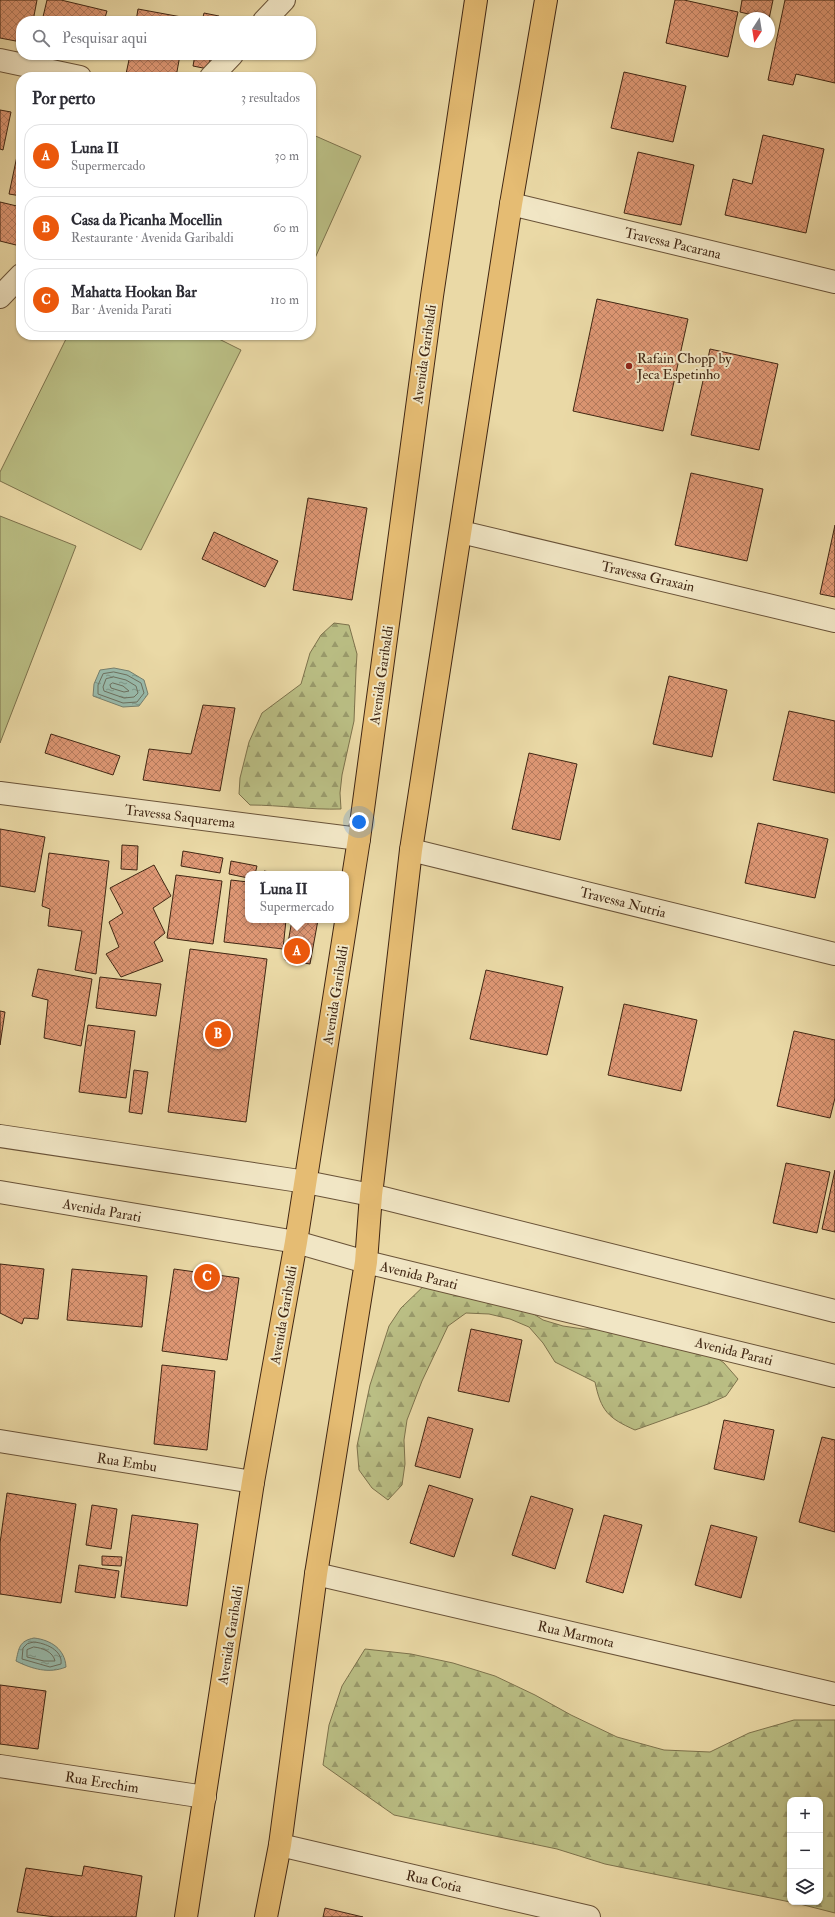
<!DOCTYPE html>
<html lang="pt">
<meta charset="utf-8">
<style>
body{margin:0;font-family:"IM FELL Double Pica",serif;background:#f7f7f7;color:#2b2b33}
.controls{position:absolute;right:12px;bottom:12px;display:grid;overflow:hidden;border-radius:8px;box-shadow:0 1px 3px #0004}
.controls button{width:36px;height:36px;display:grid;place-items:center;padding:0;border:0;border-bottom:1px solid #e1e1e2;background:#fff;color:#2b2b33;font:20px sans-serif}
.compass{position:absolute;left:739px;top:12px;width:36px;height:36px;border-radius:50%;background:#fff;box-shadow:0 1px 3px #0004;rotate:192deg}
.you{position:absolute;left:359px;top:822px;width:14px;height:14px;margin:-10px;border:3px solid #fff;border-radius:50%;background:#1a73e8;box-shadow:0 0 0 6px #1a73e833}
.badge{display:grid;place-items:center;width:26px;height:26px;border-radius:50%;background:#ea580c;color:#fff;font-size:13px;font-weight:700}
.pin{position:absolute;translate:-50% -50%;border:2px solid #fff;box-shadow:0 1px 4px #0006}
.popup{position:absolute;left:245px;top:871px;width:104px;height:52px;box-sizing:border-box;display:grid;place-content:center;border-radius:8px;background:#fff;filter:drop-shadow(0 1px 3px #0005);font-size:13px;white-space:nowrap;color:#7c7c81}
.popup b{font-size:15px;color:#2b2b33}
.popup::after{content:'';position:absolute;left:50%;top:100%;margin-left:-8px;border:8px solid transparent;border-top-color:#fff}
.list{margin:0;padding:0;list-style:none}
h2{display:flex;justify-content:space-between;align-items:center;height:52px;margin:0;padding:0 16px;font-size:17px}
h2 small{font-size:13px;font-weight:400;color:#7c7c81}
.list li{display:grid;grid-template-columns:26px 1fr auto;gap:12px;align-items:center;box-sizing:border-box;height:64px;margin:0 8px 8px;padding:0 8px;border:1px solid #e1e1e2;border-radius:16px}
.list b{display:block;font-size:15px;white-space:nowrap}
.list p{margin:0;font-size:13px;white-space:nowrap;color:#7c7c81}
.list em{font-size:13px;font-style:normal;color:#7c7c81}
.icon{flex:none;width:22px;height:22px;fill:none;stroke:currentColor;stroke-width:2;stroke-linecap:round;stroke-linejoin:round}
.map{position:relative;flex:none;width:835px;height:1917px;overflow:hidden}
.search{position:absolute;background:#fff;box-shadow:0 1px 3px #0004;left:16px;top:16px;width:300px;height:44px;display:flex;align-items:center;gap:10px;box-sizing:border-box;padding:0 14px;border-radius:16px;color:#7c7c81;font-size:15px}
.panel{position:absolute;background:#fff;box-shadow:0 1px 3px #0004;left:16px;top:72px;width:300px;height:268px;border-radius:16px}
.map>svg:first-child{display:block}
</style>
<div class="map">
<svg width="835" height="1917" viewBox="0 0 835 1917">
<defs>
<pattern id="forest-firs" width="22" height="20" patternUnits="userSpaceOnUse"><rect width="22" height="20" fill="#babe84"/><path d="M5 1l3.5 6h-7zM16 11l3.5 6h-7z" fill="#999a6b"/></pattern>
<pattern id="water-ripples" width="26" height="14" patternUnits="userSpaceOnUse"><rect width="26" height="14" fill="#98baab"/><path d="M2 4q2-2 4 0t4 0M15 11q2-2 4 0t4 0" fill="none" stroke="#7d978a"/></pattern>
<pattern id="building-cross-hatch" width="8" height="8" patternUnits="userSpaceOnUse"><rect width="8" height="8" fill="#de9774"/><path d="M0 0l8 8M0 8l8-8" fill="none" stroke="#b57b5e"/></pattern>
</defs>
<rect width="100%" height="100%" fill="#ead9a6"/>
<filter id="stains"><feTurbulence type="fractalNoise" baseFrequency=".005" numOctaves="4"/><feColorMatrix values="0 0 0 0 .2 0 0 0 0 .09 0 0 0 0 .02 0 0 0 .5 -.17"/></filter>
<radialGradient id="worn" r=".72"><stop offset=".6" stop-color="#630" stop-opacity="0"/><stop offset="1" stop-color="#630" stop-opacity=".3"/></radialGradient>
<g fill="#babe84" stroke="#7d724c">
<path d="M311,134l50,22 -50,111z"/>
<path d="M68,335h143l30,15 -100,200 -141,-69v-9z"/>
<path d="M0,516l76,30 -76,197z"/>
</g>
<g fill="url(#forest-firs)" stroke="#7d724c">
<path d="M334,623l15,2 8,29 -1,16 -2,51 -12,54 -2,18 1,16c-31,1 -61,-4 -91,-4l-11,-11 1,-16 9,-36 13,-29 39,-29 9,-31 11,-18z"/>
<path d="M430,1280l96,29 17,11 20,6 20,3h20l106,23 15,11 14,16 -12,17 -18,8 -73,26c-27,-12 -34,-19 -40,-48l-40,-20 -12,-19 -14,-16 -19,-8 -21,-5 -23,-1 -18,13 -26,55 -15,39 -3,20 1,24 -3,21 -14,15 -16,-12 -13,-18 -2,-24 13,-61 19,-59 12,-18z"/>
<path d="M365,1649l46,5 42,9 42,13 40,19 36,20 46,22 47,13 46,2 39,-19 45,-13h41v193l-43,-11h28v-102h-30v102l-185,-38 -48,-15 -163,-34 -71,-50 6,-40 13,-39z"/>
</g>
<g fill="url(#water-ripples)" stroke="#757f6e">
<path d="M114,668l15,3 15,9 4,14 -9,12 -16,1 -30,-11 1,-12 6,-14z"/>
<path d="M34,1638c17,2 31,11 32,29 -17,7 -34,2 -50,-6 3,-13 3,-20 18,-23z"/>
</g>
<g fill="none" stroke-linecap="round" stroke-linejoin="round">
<g stroke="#6c705f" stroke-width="1">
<path d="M114,672l13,3 14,8 3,10 -7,9 -14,1 -25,-9v-9l5,-11z"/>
<path d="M114,677l12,3 10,6 2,7 -4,4 -10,1 -20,-7 -1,-4 3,-8z"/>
<path d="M113,683l10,3 6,5 -5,1 -13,-4 -1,-3z"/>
<path d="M34,1642c11,1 29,8 27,22l-11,3 -28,-8 1,-11 4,-4z"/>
<path d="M34,1647c9,1 19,5 21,14h-11l-17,-4v-7z"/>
</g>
</g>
<g fill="url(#building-cross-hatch)" stroke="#402613">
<path d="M0,0h37l-4,21h-12v21l-21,-4z"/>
<path d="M47,0h14l46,11 -3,10h-62z"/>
<path d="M675,0h9l54,12 -10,45 -62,-14z"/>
<path d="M742,0h31l-4,19 -29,-7z"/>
<path d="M785,0h50v83l-39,-9 -3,11 -25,-5z"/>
<path d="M138,9l49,9 -1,3h-50z"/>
<path d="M204,13l15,3 -1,5h-16z"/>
<path d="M130,55h50l-4,22h-37l-13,-3z"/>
<path d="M195,55h16l-3,14 -15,-3z"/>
<path d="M624,72l62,14 -13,56 -62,-14z"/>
<path d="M0,110l11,2 -8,38 -3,-1z"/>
<path d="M763,135l61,14 -18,84 -81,-18 8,-36 19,5z"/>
<path d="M21,137v59l-12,-2z"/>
<path d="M638,152l56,13 -13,60 -57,-12z"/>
<path d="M0,202l21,5 -1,39 -20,-5z"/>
<path d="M597,299l91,20 -25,112 -90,-20z"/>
<path d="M710,349l68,15 -19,86 -68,-15z"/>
<path d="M691,473l72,16 -16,72 -72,-16z"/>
<path d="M308,498l59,10 -15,92 -59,-10z"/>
<path d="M835,525v72l-15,-3z"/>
<path d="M214,532l64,29 -13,26 -63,-28z"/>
<path d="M669,676l58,14 -15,67 -59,-13z"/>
<path d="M203,705l32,3 -15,83 -77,-11 6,-31 42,5z"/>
<path d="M789,711l46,10v72l-62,-13z"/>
<path d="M51,734l69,22 -7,19 -68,-22z"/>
<path d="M529,753l48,11 -17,76 -48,-11z"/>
<path d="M758,823l70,16 -13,59 -70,-15z"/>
<path d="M0,829l45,8 -10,55 -35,-6z"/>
<path d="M122,845l16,1 -1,24 -16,-1z"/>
<path d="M183,851l40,7 -3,15 -39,-7z"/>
<path d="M49,853l60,8 -13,113 -21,-4 7,-39 -34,-5 2,-17 -8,-3z"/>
<path d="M231,861l26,5 -2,8h-7v4l-19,-4z"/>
<path d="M154,865l17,31 -18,12 12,25 -11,9 9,19 -42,16 -15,-23 13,-7 -10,-25 14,-9 -13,-25z"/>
<path d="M264,871l17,3h-18z"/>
<path d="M176,875l46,6 -9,63 -46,-6z"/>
<path d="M231,880l17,2v38h38l-3,29 -59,-7z"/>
<path d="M292,920h26l-8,44 -25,-4z"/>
<path d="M190,949l77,10 -21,163 -78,-10z"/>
<path d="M38,969l54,10 -11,67 -37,-8 4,-38 -16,-4z"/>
<path d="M486,970l77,17 -16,68 -77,-16z"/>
<path d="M100,977l61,7 -5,32 -60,-8z"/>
<path d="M624,1004l73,16 -16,71 -73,-16z"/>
<path d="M0,1011l5,1 -5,33z"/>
<path d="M88,1025l47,6 -9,67 -47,-6z"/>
<path d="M794,1031l41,9v58l-5,20 -53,-12z"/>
<path d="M134,1070l14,2 -6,42 -13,-2z"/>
<path d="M786,1163l44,9 -13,61 -44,-10z"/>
<path d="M835,1170v62l-13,-3z"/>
<path d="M0,1264l44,5 -6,50 -14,-1 -2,6 -22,-11z"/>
<path d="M72,1269l75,7 -5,51 -75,-7z"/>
<path d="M174,1269l65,9 -12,82 -65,-9z"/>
<path d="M471,1329l51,11 -13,62 -51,-11z"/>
<path d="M162,1365l53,6 -8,79 -53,-6z"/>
<path d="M428,1417l45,12 -13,49 -45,-12z"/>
<path d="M724,1420l50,10 -10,50 -50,-11z"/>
<path d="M822,1437l13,3v92l-36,-10z"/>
<path d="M429,1485l44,14 -19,58 -44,-14z"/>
<path d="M7,1493l69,11 -15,99 -61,-9v-51z"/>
<path d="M531,1496l42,13 -18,60 -43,-14z"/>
<path d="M92,1505l25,4 -6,40 -25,-4z"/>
<path d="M132,1515l66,9 -11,82 -66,-9z"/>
<path d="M604,1515l38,10 -19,68 -37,-11z"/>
<path d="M711,1525l46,12 -16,61 -46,-13z"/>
<path d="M102,1556l20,1 -1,9 -19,-1z"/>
<path d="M79,1565l40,6 -4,27 -40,-6z"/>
<path d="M0,1685l46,6 -8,58 -38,-5z"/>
<path d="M84,1866l58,10 -6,41h-81l-38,-5 9,-44 56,8z"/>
<path d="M325,1908l38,9h-40z"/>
</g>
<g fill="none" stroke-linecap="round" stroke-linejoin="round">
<defs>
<g id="minor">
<path d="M264,21l20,-21"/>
<path d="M0,60l80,17"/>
<path d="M211,77l21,-22"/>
<path d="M511,204l324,78"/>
<path d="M0,297l21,-22"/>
<path d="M461,532l374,89"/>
<path d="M0,793l359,46"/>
<path d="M411,850l424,104"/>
<path d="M0,1136l306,46 65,13 464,116"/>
<path d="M0,1192l296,50 70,20 469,114"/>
<path d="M0,1441l253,41"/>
<path d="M316,1574l519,120"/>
<path d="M0,1766l205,31"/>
<path d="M280,1845l309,72"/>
</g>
<g id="major">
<path d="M186,1917l67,-435 43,-240 63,-403 73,-543 44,-296"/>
<path d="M266,1917l14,-72 36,-271 50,-312 5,-67 40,-345 100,-646 35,-204"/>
</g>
</defs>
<use href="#minor" stroke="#6a5338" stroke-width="24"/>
<use href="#major" stroke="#402613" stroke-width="24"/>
<use href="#minor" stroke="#f1e6c5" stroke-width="22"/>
<use href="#major" stroke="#e5bc73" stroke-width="22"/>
</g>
<circle fill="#8f2418" stroke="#f1e6c5" stroke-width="1.5" cx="629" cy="366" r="4"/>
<g text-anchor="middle" stroke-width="4" stroke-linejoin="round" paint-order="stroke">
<g font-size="14" fill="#402613" stroke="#f1e6c5">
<text transform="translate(673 243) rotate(13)" y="5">Travessa Pacarana</text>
<text transform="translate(424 354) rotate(-82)" y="5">Avenida Garibaldi</text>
<text transform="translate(648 576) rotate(13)" y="5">Travessa Graxain</text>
<text transform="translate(381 675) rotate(-82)" y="5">Avenida Garibaldi</text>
<text transform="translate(180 816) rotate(7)" y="5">Travessa Saquarema</text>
<text transform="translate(623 902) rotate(14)" y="5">Travessa Nutria</text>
<text transform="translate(335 995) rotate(-81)" y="5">Avenida Garibaldi</text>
<text transform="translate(102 1210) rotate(10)" y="5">Avenida Parati</text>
<text transform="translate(419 1275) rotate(14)" y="5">Avenida Parati</text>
<text transform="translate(283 1315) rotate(-80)" y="5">Avenida Garibaldi</text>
<text transform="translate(734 1351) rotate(14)" y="5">Avenida Parati</text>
<text transform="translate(127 1462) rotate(9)" y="5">Rua Embu</text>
<text transform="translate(576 1634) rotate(13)" y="5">Rua Marmota</text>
<text transform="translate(230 1635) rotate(-81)" y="5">Avenida Garibaldi</text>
<text transform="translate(102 1782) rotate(9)" y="5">Rua Erechim</text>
<text transform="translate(434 1881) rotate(13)" y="5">Rua Cotia</text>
</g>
<g font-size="14" fill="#402613" stroke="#f1e6c5" text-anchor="start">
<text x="637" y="363">Rafain Chopp by<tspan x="637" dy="16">Jeca Espetinho</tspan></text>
</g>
</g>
<rect width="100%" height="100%" filter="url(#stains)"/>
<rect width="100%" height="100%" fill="url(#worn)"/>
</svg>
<div class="controls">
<button>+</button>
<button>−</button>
<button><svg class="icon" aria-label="layers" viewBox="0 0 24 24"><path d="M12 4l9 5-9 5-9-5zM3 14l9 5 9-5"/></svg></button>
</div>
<svg class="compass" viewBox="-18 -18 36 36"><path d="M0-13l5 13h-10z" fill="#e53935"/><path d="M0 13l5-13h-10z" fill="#7c7c81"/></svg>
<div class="you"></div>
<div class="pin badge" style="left:297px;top:951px">A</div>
<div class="popup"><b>Luna II</b>Supermercado</div>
<div class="pin badge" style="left:218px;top:1034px">B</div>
<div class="pin badge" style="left:207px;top:1277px">C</div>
<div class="search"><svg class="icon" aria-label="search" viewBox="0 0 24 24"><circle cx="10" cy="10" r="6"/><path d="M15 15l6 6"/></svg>Pesquisar aqui</div>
<section class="panel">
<h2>Por perto<small>3 resultados</small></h2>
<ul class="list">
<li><span class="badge">A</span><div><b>Luna II</b><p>Supermercado</p></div><em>30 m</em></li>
<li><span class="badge">B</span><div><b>Casa da Picanha Mocellin</b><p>Restaurante · Avenida Garibaldi</p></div><em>60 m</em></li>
<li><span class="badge">C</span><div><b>Mahatta Hookan Bar</b><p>Bar · Avenida Parati</p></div><em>110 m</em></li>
</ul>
</section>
</div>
